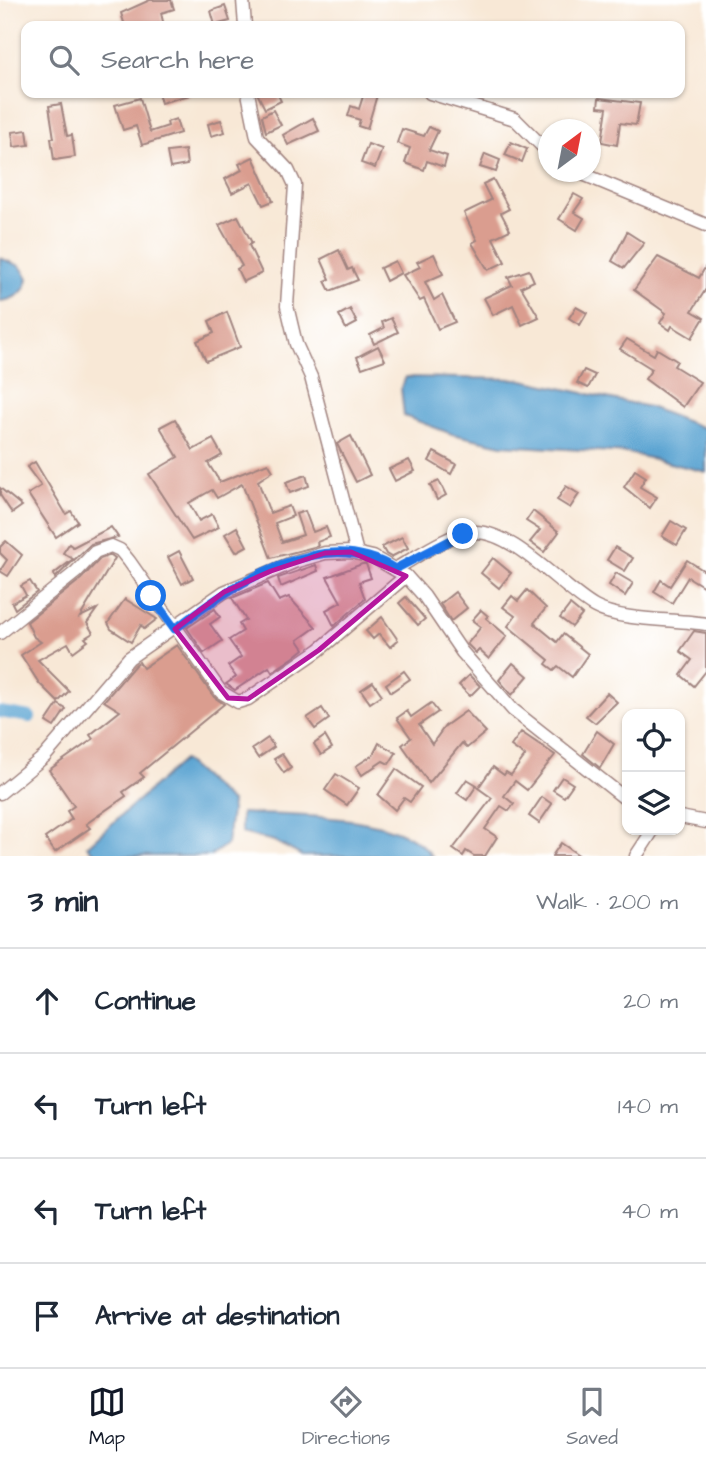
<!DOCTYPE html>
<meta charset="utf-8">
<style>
body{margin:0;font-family:"Architects Daughter",sans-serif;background:#f6f6f7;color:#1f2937}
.controls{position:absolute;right:21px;bottom:21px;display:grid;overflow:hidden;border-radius:14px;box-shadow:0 2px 5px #0004}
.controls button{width:63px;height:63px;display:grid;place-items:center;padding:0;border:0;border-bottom:2px solid #e0e1e3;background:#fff;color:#1f2937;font:35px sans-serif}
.compass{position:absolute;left:538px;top:119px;width:63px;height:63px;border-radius:50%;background:#fff;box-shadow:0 2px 5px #0004;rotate:32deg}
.stop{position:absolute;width:21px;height:21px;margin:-16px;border:5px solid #1a73e8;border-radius:50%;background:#fff}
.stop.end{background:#1a73e8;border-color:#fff;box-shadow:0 2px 7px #0008}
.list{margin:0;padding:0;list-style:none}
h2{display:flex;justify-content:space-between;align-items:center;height:91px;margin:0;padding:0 28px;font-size:30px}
h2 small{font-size:23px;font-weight:400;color:#747a83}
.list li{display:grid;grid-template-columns:46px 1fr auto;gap:21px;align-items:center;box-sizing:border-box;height:105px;padding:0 28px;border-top:2px solid #e0e1e3}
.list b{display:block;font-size:26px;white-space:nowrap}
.list em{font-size:23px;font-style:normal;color:#747a83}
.icon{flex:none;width:38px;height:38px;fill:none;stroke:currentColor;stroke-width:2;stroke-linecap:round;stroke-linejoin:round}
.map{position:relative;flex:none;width:706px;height:856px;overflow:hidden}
.search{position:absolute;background:#fff;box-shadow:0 2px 5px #0004;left:21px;right:21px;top:21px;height:77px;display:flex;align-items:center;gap:18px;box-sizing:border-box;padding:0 24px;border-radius:14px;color:#747a83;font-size:26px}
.sheet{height:511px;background:#fff}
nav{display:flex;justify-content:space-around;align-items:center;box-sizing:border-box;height:98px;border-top:2px solid #e0e1e3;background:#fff;font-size:19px;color:#747a83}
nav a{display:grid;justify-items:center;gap:4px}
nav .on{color:#111827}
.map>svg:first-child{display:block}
</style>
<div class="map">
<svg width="706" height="856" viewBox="0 0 706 856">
<rect width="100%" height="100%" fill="#fff"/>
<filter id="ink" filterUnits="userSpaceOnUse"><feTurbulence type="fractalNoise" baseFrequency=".0143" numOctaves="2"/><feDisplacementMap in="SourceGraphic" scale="14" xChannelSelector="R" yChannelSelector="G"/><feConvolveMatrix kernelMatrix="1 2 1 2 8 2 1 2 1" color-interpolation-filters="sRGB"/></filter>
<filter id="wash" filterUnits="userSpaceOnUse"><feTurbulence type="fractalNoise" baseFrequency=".00686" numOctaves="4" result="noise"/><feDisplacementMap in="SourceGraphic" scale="28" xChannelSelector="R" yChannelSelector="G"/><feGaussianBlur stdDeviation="1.57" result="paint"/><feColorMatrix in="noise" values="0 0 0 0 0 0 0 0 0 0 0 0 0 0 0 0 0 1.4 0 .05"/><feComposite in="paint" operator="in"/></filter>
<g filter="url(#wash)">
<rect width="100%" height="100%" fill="#f8e8d6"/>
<g fill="#5ba4d2" stroke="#52627e" stroke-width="2">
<path d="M0,258l20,8 8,12c-2,14 -14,22 -28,23z"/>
<path d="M406,377l112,2 131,28 57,22v43l-78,-19 -126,-8 -50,-11 -48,-18 -3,-28z"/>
<path d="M183,760l49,43 -5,41 -17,12h-113l-10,-10z"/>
<path d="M241,813c51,4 159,-2 191,43h-130l-28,-15 -33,-8z"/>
</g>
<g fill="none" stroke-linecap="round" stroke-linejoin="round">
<path stroke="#5ba4d2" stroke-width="12" d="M0,712l30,5"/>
</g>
<g id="blocks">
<g fill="#da9d8f">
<path d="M150,0h21l3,9 -13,4 3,13h-39l-4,-13z"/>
<path d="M225,6l5,15 -15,4 -4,-14z"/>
<path d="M158,93h30l1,2 -28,8z"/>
<path d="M257,93h20l4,8 -16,8z"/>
<path d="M364,93l13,2 -10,34 -9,-3 2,-6 -12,-4 3,-10 8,3z"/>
<path d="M140,98l10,34 18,-6 -1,-4 9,-3 4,14 -38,12 -6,-19 -13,4 -8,-25z"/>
<path d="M599,98l41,5 -4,22 -16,-2 -3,22 -15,-3 5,-34 -9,-1z"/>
<path d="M61,104l6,32 5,-1 3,22 -21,3 -3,-22h3l-5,-32z"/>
<path d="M273,110l8,15 -15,7 -4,-16z"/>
<path d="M313,118l6,13 -31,14 -5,-10z"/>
<path d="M221,120l4,12 -14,4 -3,-12z"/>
<path d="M429,127l9,4 -9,19 18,6 -3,11 -17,-6 -3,9 -19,-7 5,-15 -13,-5 5,-14 22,7z"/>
<path d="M27,130l2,15 -15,2 -2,-15z"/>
<path d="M511,142l16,7 -5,13 -17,-7z"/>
<path d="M368,144l14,5 -7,19 -14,-5z"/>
<path d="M185,150l2,15 -17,3 -3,-16z"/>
<path d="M485,154l15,6 -4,12 -16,-5z"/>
<path d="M253,157l20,44 -10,4 -11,-22 -20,10 -7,-14 17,-9 -3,-6z"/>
<path d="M493,179l16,30 -8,4 9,17 -17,8 12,24 -17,8 -16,-27 5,-3 -13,-27 27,-13 -8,-16z"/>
<path d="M574,194l9,5 -9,13 10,6 -7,12 -18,-11z"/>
<path d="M238,216l14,27 -3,2 13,28 -19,9 -6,-13 5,-3 -23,-41z"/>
<path d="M627,232l17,11 -20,25 -12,-7z"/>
<path d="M339,250l9,20 4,-2 6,12 -28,11 -5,-10 5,-2 -9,-20z"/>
<path d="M434,254l9,20 -18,8 9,18 8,-5 13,27 -17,7 -14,-30 -4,2 -17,-26 17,-8 -3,-5z"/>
<path d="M658,257l41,21 7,-12v23l-14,22 12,7 -12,20 -20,-12 -2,4 -10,-7 6,-10 -32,-23z"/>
<path d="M395,261l6,12 -15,8 -6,-13z"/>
<path d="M529,270l5,11 -13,6 18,30 -17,8 -9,-20 -20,10 -9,-17 28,-13 -4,-8z"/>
<path d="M576,307l11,6 -7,12 -11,-7z"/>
<path d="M350,309l7,14 -11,6 -7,-14z"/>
<path d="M227,312l13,35 -34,14 -9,-20 17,-8 -5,-12z"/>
<path d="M391,318l7,14 -24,12 -4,-9 14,-7 -2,-6z"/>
<path d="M627,339l27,16 3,-6 20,12 -3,5 26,16 -17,25 -38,-28 7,-10 -32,-20z"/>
<path d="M378,346l7,14 -23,8 -5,-11z"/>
<path d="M584,370l11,5 -7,13 -11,-5z"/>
<path d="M175,419l18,31 20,-11 9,16 -14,8 12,19 48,-19 5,8 -15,10 12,32 19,-7 4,10 -18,7 7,19 21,-7 -7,-21 9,-3 8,21 13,-5 4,10 -13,5 1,4 -47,12 -29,-74 -25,14 -5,-8 -23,13 10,18 13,-7 7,13 -27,13 -43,-66 29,-17 -18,-30z"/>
<path d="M351,436l19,39 -14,7 -19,-38z"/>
<path d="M434,452l22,12 -5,10 -22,-13z"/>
<path d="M409,460l6,11 -20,10 -6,-12z"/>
<path d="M35,462l31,52 5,-3 7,11 -22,15 -28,-43 13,-8 -14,-19z"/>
<path d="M635,470l11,7 -6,10 17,10 -7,11 -26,-21z"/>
<path d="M306,475l3,11 -19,7 -4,-11z"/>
<path d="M439,481l7,14 -9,5 -7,-15z"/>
<path d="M566,486l13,8 -9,14 -13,-8z"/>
<path d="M0,488l22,18 -10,7 -12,-18z"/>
<path d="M533,511l26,21 -15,20 -14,-10 10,-12 -14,-9z"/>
<path d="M671,521l15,9 -9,15 -15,-9z"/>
<path d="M111,527l7,10 -27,7 -36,34 -1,-4 19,-15 -10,-6 6,-9 4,3z"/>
<path d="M237,527l10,19 -11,6 -11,-18z"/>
<path d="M402,537l6,11 -17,9 -5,-3 -4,-7z"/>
<path d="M6,541l16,14 -14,21 -8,-5 7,-11 -7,-7v-6z"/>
<path d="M615,547l18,11 -8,13 -18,-11z"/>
<path d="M179,551l14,27 -11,6 -14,-27z"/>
<path d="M111,555l4,3 -35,59 17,-8 -10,14 6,10 -8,5 3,3 -15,11 -5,-9 -30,17 31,31 -11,11 -19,-19 -18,-28 20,-13 -7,-5 -7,-15 54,-43 19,-20z"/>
<path d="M493,558l18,15 -12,15 -18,-15z"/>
<path d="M687,560l19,12v16l-18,-11 -16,26 -18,-11 7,-12 9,6z"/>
<path d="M362,564h4l5,14 -12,4 6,17 -31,27 -8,-16 15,-8 -14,-25z"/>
<path d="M316,565l2,6 -37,16 -3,-9z"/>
<path d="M616,573l17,10 -8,13 -16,-11z"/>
<path d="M30,581l7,11 -22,17 -3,-6 14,-8 -5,-9z"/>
<path d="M268,583l11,18 10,-4 27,30 -18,13 6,9 -10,8 -22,15 -3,-5 -34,23 -9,-6 10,-7 -8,-11 13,-9 -12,-17 14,-9 -4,-7 7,-4 -14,-22z"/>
<path d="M527,590l19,18 -12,15 23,19 6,-8 25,20 -16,23 -14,-11 -4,4 -8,-6 3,-4 -41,-34 7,-10 -12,-9 9,-11 6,5z"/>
<path d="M455,592l12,16 -16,13 -11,-17z"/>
<path d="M406,597l19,22 -7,6 -19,-22z"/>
<path d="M125,599l32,20 -13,10 -3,-4 -10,17 -20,-13 -3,-6z"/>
<path d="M570,605l12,10 -10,12 -12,-9z"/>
<path d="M215,609l5,8 -10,7 12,17 -18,12 -17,-25z"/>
<path d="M481,610l7,6 -2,2 21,18 -18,23 -10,-9 -3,3 -9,-9 14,-17 -9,-7z"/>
<path d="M382,617l16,23 -8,7 -11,-13 -6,5 -7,-8z"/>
<path d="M694,631l12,2v38l-12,15 -13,-11 11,-15 -12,-9z"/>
<path d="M177,645l37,52 10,7 -84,69 4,4 -21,15 3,4 -40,28 4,4 -35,24 -10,-14 27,-19 -5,-8 7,-5 -25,-36 44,-31 -3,-4 30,-24 -16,-10 31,-36 4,-3 4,6z"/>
<path d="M513,663l15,13 -16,19 -13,-15z"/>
<path d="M404,671l6,8 -19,13 -5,-8z"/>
<path d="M469,675l11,11 -10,10 -11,-11z"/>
<path d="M373,682l9,13 -12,8 -9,-13z"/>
<path d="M607,693l10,9 -22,21 -9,-7z"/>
<path d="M431,703l7,9 -19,13 13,19 13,-18 21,-15 20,21 -19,16 -5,-5 -33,40 -27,-38 9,-7 -14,-20 10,-7 4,6z"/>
<path d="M58,704l8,5 -12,18 -8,-5z"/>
<path d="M322,708l7,11 -14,10 -8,-11z"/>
<path d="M597,731l17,13 -14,24 -17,-14z"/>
<path d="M521,732l34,23 -28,35 -12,-9 -11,15 10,8 -5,7 -8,-5 -16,23 12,8 -12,19h-11l-8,-5 -3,5 -10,-7 39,-51 -14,-10 15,-21 11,8 2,-3 5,3 14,-19 -14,-10z"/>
<path d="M325,736l7,12 -11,7 -7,-11z"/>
<path d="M268,738l6,9 -16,11 -6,-9z"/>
<path d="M379,743l17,10 -7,11 -6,-3 -21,14 -6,-9 17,-11z"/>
<path d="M282,754l9,14 -7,5 -10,-14z"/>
<path d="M396,769l25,18 -11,15 -6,-4 -9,12 -17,-15z"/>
<path d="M336,774l23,14 -12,17 -22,-15z"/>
<path d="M562,777l11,7 -9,13 -11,-7z"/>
<path d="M467,779l10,6 -10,15 -10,-7z"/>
<path d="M542,797l10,7 -13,19 -10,-7z"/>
<path d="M561,843l19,13h-28z"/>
</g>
</g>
</g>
<g filter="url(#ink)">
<use href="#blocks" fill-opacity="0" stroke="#a18480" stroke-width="2"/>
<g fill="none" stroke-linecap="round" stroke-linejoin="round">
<defs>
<g id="minor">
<path d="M243,0l2,26"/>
<path d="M248,93l9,44 31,33 7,15 -8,121 9,38 15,33 46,176"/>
<path d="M430,93l85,26 33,33"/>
<path d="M578,172l128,53"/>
<path d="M395,569c20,-11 55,-36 77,-37 41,-3 89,56 123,75 25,14 80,12 111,17"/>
<path d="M0,633l76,-61 19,-20 16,-6 9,4 9,11 92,131 17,10 10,-3 71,-49 87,-74"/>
<path d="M0,793l45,-37 84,-98 95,-66 70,-30 31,-9 26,-1 22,5 33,19 18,20 38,56 51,58 114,90"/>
<path d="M680,817l26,5"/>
<path d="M636,856l17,-26"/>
</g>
</defs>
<use href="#minor" stroke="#a18480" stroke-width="15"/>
<use href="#minor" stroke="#fff" stroke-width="12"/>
</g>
</g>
<g fill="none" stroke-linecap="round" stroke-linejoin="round" filter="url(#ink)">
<path stroke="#1a73e8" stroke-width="9" d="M151,596l24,33c58,-44 147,-106 220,-60l68,-35"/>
</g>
<path fill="#b5179e" fill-opacity="0.2" stroke="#b5179e" stroke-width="5" stroke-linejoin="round" d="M351,552l55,24 -87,74 -71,49 -20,-1 -53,-69 49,-37 47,-21 54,-18z"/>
</svg>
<div class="controls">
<button><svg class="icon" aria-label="locate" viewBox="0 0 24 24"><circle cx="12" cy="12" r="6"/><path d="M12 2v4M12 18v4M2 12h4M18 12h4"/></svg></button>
<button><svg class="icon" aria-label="layers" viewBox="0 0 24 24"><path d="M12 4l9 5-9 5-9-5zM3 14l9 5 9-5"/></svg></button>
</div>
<svg class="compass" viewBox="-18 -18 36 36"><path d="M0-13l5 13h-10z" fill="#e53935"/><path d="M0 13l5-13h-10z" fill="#747a83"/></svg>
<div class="stop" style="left:151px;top:596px"></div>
<div class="stop end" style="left:463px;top:534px"></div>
<div class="search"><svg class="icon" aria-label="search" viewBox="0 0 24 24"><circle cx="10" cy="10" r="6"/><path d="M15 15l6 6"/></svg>Search here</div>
</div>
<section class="sheet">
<h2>3 min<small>Walk · 200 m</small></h2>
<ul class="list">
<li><svg class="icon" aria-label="ahead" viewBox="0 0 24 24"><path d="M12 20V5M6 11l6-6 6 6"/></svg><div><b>Continue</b></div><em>20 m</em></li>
<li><svg class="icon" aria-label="left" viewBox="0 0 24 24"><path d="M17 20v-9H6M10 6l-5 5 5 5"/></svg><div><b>Turn left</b></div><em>140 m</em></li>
<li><svg class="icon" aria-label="left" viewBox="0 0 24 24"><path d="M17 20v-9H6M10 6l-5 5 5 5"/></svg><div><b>Turn left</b></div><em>40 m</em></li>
<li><svg class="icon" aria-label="arrive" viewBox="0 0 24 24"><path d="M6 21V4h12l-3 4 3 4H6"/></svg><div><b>Arrive at destination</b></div></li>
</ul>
</section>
<nav>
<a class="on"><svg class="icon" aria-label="map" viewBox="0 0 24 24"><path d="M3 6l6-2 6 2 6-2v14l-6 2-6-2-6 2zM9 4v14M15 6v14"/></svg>Map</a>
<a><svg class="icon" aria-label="directions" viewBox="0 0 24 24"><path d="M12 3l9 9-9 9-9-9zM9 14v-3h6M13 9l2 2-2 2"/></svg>Directions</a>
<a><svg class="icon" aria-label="saved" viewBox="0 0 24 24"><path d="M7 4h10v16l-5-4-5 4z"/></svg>Saved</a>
</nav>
